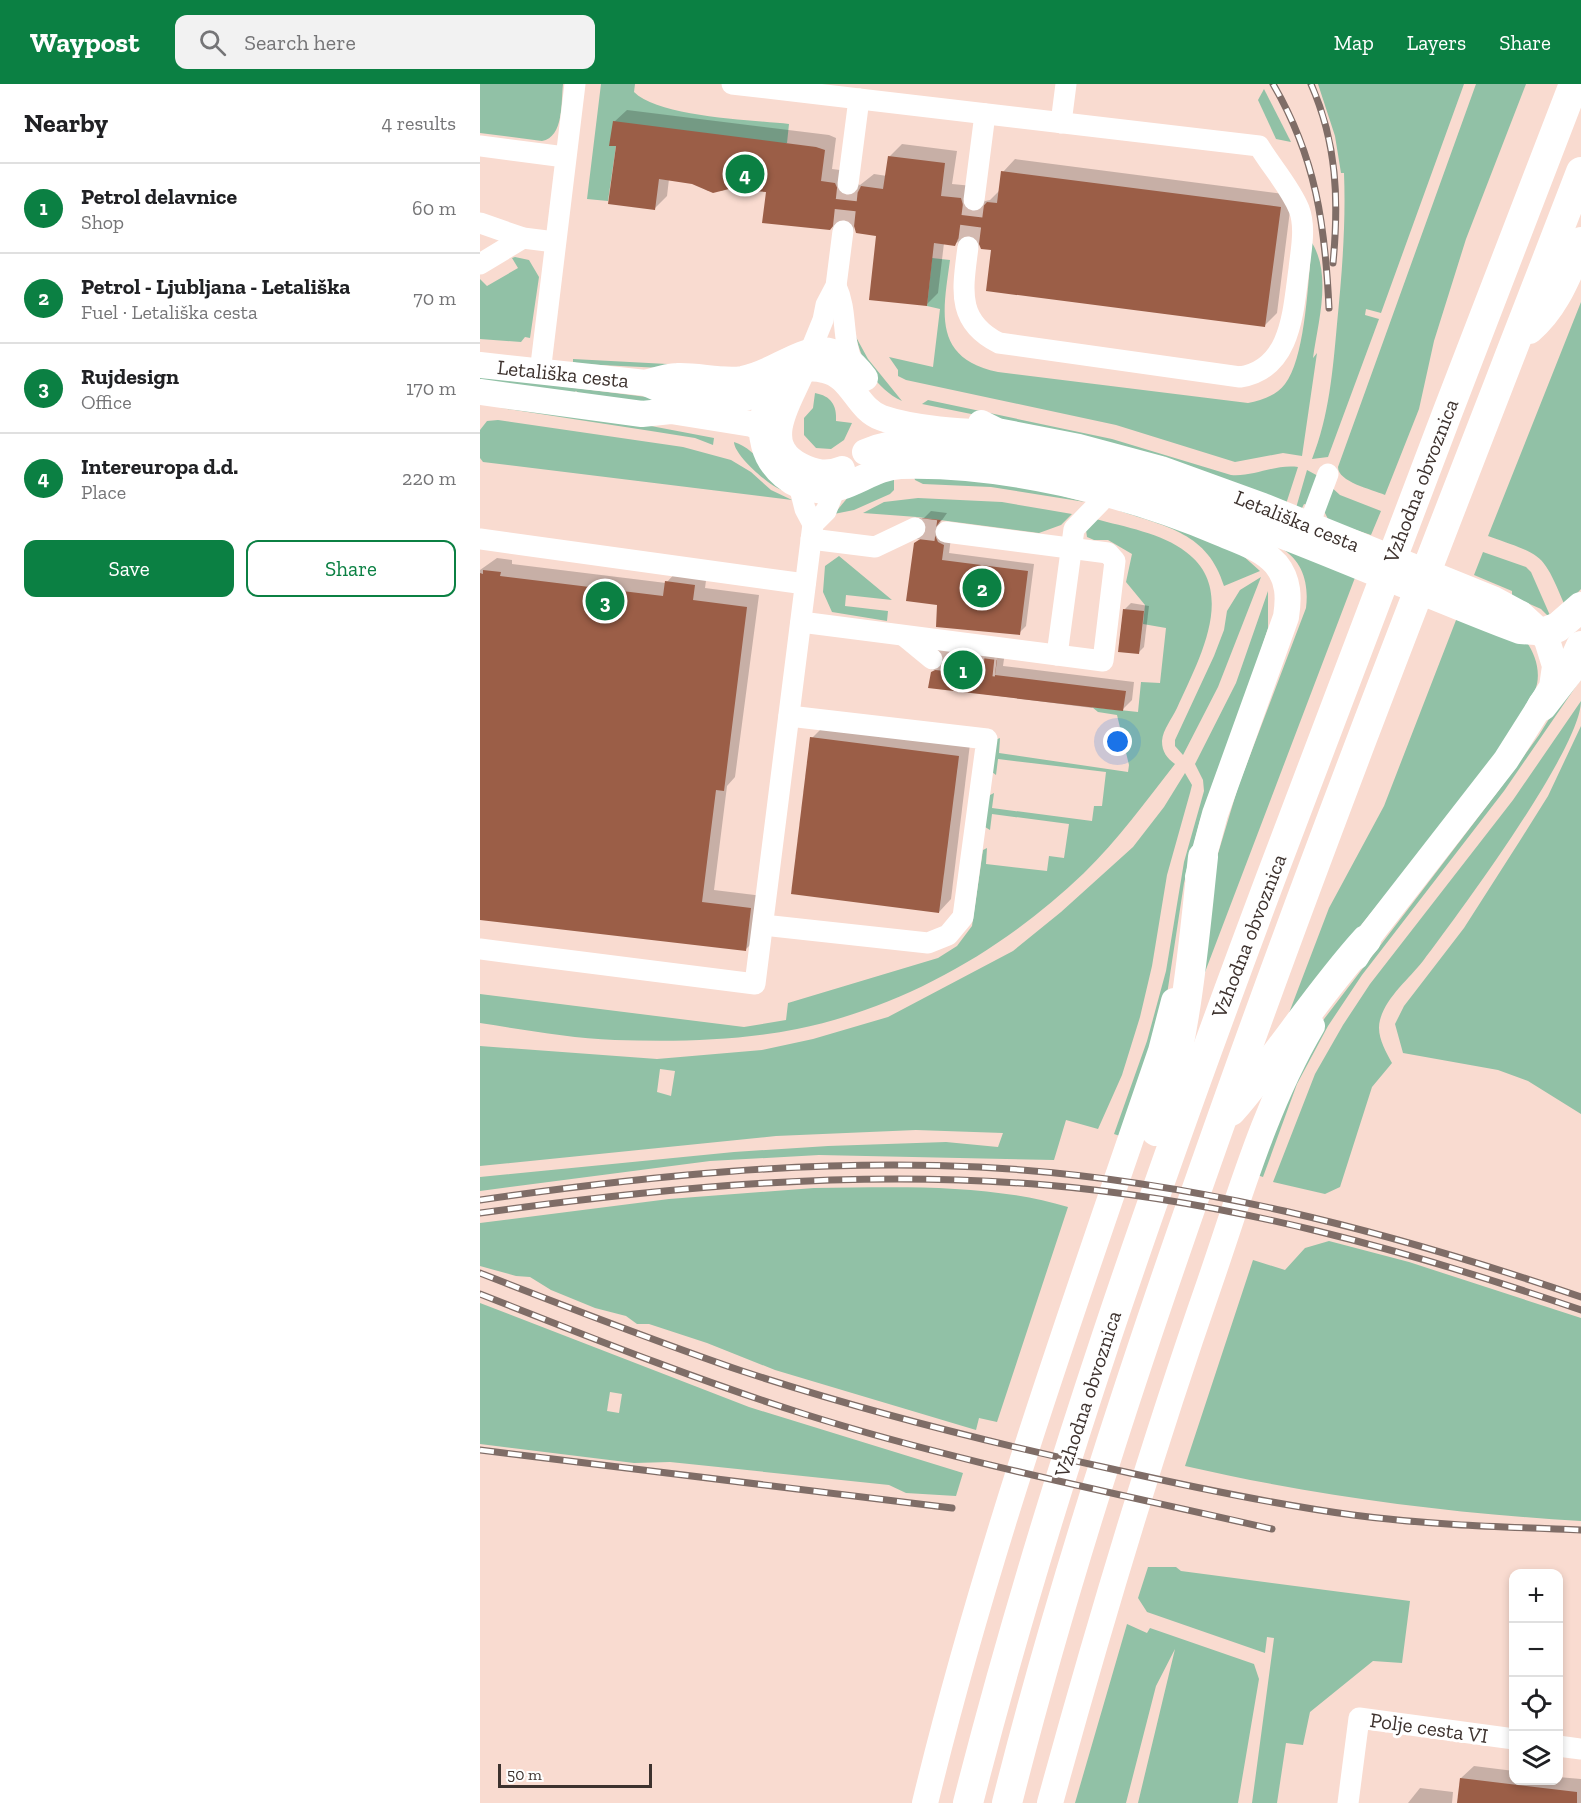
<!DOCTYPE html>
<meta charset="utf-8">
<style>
body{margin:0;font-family:"Zilla Slab",serif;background:#f2f2f2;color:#202124}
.controls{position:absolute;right:18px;bottom:18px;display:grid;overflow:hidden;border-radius:12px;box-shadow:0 3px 9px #0003}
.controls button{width:54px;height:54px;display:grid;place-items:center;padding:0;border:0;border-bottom:2px solid #e0e0e0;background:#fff;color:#202124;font:30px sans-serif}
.scale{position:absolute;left:18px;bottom:15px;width:154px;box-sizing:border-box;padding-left:6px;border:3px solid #3d322e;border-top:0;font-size:16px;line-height:21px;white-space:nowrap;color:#3d322e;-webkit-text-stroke:4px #fff;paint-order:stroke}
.you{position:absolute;left:638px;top:658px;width:21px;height:21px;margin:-15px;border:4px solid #fff;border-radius:50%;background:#1a73e8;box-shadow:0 0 0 9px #1a73e833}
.badge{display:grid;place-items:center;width:39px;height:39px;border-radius:50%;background:#0b8043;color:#fff;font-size:20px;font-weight:700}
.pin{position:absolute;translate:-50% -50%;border:3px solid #fff;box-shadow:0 2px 6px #0006}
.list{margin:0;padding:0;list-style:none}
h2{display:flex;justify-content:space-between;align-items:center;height:78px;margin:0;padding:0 24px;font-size:26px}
h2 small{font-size:20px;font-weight:400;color:#757577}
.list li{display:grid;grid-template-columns:39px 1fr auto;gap:18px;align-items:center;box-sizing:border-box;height:90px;padding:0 24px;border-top:2px solid #e0e0e0}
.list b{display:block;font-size:22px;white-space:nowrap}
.list p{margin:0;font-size:20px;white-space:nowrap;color:#757577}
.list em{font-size:20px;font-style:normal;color:#757577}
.actions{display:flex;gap:12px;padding:18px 24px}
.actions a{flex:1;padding:14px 0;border:2px solid #0b8043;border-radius:12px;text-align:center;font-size:21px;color:#0b8043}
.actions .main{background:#0b8043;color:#fff}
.icon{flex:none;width:33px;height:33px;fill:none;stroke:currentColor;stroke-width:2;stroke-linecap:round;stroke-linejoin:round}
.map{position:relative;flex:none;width:1101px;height:1719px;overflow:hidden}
header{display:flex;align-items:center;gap:36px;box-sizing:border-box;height:84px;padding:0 30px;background:#0b8043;color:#fff}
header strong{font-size:28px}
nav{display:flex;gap:33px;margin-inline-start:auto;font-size:21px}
.search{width:420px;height:54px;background:#f2f2f2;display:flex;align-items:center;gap:15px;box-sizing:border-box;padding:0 21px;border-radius:12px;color:#757577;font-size:22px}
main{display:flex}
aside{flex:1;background:#fff}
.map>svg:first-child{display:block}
</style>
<header>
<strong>Waypost</strong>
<div class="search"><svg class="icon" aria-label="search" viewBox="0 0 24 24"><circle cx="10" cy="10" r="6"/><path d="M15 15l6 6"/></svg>Search here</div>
<nav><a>Map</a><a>Layers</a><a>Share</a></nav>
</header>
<main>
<aside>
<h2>Nearby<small>4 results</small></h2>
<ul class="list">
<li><span class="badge">1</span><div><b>Petrol delavnice</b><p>Shop</p></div><em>60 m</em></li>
<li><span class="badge">2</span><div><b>Petrol - Ljubljana - Letališka</b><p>Fuel · Letališka cesta</p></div><em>70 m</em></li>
<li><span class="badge">3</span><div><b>Rujdesign</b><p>Office</p></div><em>170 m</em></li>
<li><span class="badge">4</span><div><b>Intereuropa d.d.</b><p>Place</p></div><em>220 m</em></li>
</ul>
<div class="actions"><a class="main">Save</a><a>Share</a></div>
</aside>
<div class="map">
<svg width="1101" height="1719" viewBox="0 0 1101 1719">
<rect width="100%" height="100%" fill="#f9dbd0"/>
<g fill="#91c1a6" fill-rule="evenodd">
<path d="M0,0h83c-2,18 1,53 -21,57l-62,-8z"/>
<path d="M121,0h34l-1,8c25,25 118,28 155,32l-2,19 -177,2 6,1 -8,55 -21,-2z"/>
<path d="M838,0h146l-83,229 -15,-4 -1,6 14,4 -51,138 -16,2c17,-42 21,-90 25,-135 5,-51 9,-100 7,-151h-3l-6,-37z"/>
<path d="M996,0h50l-60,155 -32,102 -15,68 -34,86c-14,-6 -47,-13 -47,-28z"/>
<path d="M784,5l27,53 -15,-3 -18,-39z"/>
<path d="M832,159c20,32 6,79 1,115l4,-5 -15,103 -19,-3 -48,9 -119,-37 -210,-45 -8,-4v-6l-9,-13 44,10 7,-58 -13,-3 5,-48 18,2c-7,52 -18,98 48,112l250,31c13,-3 28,-7 37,-19 21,-27 23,-106 27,-141z"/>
<path d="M35,173l14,3 10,17 -9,61 -5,-1 -4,5 -41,-3v-60l7,7 31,-18 -6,-10z"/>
<path d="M1101,218v287l-16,17c-23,-55 -22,-50 -77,-70z"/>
<path d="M376,253l12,22 34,42c-27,-13 -39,-37 -46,-64z"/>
<path d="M93,275l151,8 -1,4 -143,-7 -7,-2z"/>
<path d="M0,292l238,30v5l-139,-17 -3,-3 -3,3 -93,-12z"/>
<path d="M335,309c16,3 22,12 21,28l16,2 -8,17 -13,9 -15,-1 -12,-13v-17l9,-10z"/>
<path d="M448,316l184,39 119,36c23,2 43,-11 67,-8l-12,37 -260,-79 -104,-21z"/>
<path d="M21,324l150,18 63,12 -1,7 -18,-7 -44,-7z"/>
<path d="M18,336l185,27 48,13 20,12 20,18 21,10 -309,-38 -3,-4v-28l7,-9z"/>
<path d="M254,358c23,8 34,29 48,48 -13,-4 -48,-35 -48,-48z"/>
<path d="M827,386l13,7 -9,29 -7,-2 -3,6 -5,-2z"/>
<path d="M433,390l91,6 81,22 -94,-15 -68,-3 -8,-4z"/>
<path d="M414,391v15l-4,4 -36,16 -20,4 15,-18z"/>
<path d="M850,402l10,9 41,16 -10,24 -42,-14 -6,-12z"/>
<path d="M438,414l84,4 70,12 -11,11 -22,8 -122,-16 -54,-4 21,-11z"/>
<path d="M640,427h11l110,43 19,17 -36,15c-16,-53 -57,-59 -104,-75z"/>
<path d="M616,435c28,8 66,14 90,33 53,39 11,111 -9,156 -5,11 -14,21 -15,33 0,11 5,17 13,23 -29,37 -57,76 -91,109 -79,76 -179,134 -287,156 -59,12 -122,13 -182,11 -45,-2 -90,-10 -135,-17v-29l264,33 42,-7 2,-17 150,-45 19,-12 15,-20 11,-76 4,-2 -1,16 61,7 2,-15 15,2 5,-34 -77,-10 -2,16 -5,-3 3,-31 6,-3 -2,15 100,13 2,-15h8l4,-34 -108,-13 -2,16 -4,-3 3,-32 5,-2 -1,15 129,19 1,-7 -12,-50 -19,-3 -6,-5 46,5 3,-30 19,1 6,-55 -23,-4 2,-19 -19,-23 6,-28 -24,-14h-14l-7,-3 -1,-7z"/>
<path d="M801,464l75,27 -154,405 15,-123 21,-70 68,-179c3,-24 -3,-47 -25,-60z"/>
<path d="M1003,468l43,15 5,5 21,48 -11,-11 -29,-13v-5l-38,-16z"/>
<path d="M359,472l53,44 -46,-5 -1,11 43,5 -1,10 -55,-9 -9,-20 2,-26z"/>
<path d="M781,493l-43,110 -35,68 -8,-9v-6l39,-84 10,-26 3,-19 13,-21z"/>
<path d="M788,507v37l-20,63 -48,129 -16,63 -18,118 -46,135 -6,-2 33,-93 19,-70 18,-109 20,-71 -1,-11 -8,-16 41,-81z"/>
<path d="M978,531l68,26c9,13 14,28 11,43 -7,29 -56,89 -75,115 -57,72 -114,143 -173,214l40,-105 55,-102z"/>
<path d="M1101,595l-77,112 -142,184 -34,51 -31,58 -34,93 -9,-3 67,-151 178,-233 40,-55 28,-45z"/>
<path d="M1101,617c0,48 -124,215 -158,260 -14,18 -37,36 -43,59 -4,15 5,30 12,43l-20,24 -32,100 -15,7 -52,-12 42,-108 28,-49 27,-41 143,-184z"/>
<path d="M1101,642v388l-53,-33 -30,-11 -95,-17 -8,-29 9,-18 60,-78 57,-89 27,-43z"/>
<path d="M705,689l7,12 -2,8 -23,82 -15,91 -12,51 -18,58 -24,54 -32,-9 -12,40 -235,-5 -109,6 -230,30v-14l254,-25 94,-6 118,-4 52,5 5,-14 -87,-3 -140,6 -296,30v-120l177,13 105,-9 51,-11 75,-22 125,-66 48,-39 72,-65 31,-40zM180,985l15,2 -4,25 -14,-4z"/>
<path d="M334,1104c84,-1 173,-5 254,19l-71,215 -18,-4 -3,12 -201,-60 -68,-27 -58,-19h-12l-11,-8 -31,-8 -44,-18 -21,-13 -14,-1 -36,-10v-43l189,-24z"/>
<path d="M849,1157l80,21 172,56v203c-134,-8 -265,-25 -396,-55l68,-206 32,10 20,-22z"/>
<path d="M0,1219l269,104 214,66 -7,23 -50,-3 -17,-8 -219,-23 -36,1 -154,-19zM130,1308l12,2 -3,19 -12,-2z"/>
<path d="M668,1483h28l5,4 229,30 -8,62 -29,-2 -63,51 -7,33 -17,-2 -9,60h-25l22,-165 -7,-1 -2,16 -118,-41 -9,-14z"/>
<path d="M647,1540l20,9 3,-5 104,36 5,15 -21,124h-100l37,-154 -19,37 -30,117h-51z"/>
</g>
<g fill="#0003">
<path d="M147,26l202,25 7,3 -4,31 16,2 4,11 8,3 14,-11 13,2 2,-19 13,-13 55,7 -5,33 21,2 1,7 11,8 5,-1 10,-10 3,-18 12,-13 277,36 -15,118 -12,12 -272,-76 -24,-16 -14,11 -11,-1 -6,50 -12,12 -48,-70 -34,-18 -14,11 -63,-37 -38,-4 -7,4h-14l-16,-9 -23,-3 -2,17 -13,13 -37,-64 -3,-23z"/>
<path d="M451,427l16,2 -7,10 5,12 6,3 -2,15 85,11 -8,62 -7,7 -81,-8v-22l-23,-59 13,-11 -4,-15z"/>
<path d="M17,474l15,2v4l154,19 13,-14 28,4 -2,15 54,7 -24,182 -8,9 -13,104 49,6 -5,41 -13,13 -265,-31v-349z"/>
<path d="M651,519l18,3 -5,41 -6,6 -13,-44z"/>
<path d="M473,561l52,7 -2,14 131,16 -2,18 -9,9 -29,-4 -2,3 -162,-21 2,-15 12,-10 1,-8z"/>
<path d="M344,642l146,18 -19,155 -12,13 -127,-174z"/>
<path d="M994,1682l40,5v9h44v-3l23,2v24h-123l3,-25z"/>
<path d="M940,1704l33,4 -1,11h-44z"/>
</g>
<g fill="#9b5e47">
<path d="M133,37l203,26 9,3 -4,31 14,2 5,11 7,3 11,-5 3,-6 22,3 5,-33 57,7 -4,33 20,2 2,7 9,7 7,-1 8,-9 10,1 4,-32 280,36 -16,120 -279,-36 5,-41 -10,-1 -5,-12 -7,-3 -11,5 -3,7 -21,-3 -7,63 -58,-6 7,-64 -20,-3 -2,-7 -9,-7 -7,1 -8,10 -68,-7 4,-31 -37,-3 -16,4 -21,-9 -33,-5 -4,31 -47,-6 8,-58h-7z"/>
<path d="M442,434l19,2 -8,11 5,11 6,3 -2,15 86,11 -8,64 -84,-8 1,-22 -31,-4 8,-58 11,-7 3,-6z"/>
<path d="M3,486l18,2 -1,4 163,20 2,-15 30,4 -2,15 54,7 -23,184 -8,-1 -14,112 49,6 -5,43 -266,-31v-347l3,1z"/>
<path d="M643,525l21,2 -5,43 -21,-2z"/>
<path d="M463,569l54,7 -2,15 131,16 -3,20 -195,-23 3,-16 11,-5z"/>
<path d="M330,653l149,19 -20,157 -148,-19z"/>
<path d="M980,1694l117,14v11h-120z"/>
</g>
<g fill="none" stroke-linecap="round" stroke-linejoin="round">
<g stroke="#d3b9b0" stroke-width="21" stroke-dasharray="21 10" stroke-linecap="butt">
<path d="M363,147l5,-47"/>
<path d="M488,163l6,-47"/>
<path d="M435,444l31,4"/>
<path d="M452,575l64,7"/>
</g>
<g stroke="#fff" stroke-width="21">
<path d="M252,0l527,62c12,20 31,41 40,63 7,18 2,41 0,60 -6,41 -7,100 -59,108l-241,-34c-44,-22 -36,-55 -31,-96"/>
<path d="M581,39l5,-39"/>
<path d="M0,62l85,11"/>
<path d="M368,100l11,-85"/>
<path d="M494,116l11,-86"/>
<path d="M0,139l43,15 32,4"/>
<path d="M0,180l43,-26"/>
<path d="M356,202c12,26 5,51 17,78"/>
<path d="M325,280l18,-44 3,-15 10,-19 7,-55"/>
<path d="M60,289l35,-289"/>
<path d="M319,401l6,24 8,15"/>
<path d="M333,440l13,-13 14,-35"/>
<path d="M829,441l19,-51"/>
<path d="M0,455l325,45"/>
<path d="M331,455l64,8 40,-19"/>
<path d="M321,538l302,39 12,-100 -7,-8 -162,-21"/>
<path d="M424,552l28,23"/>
<path d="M577,571l17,-126 32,-33"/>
<path d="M283,841l165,18 20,-8 15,-18 24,-178 -198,-23"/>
<path d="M0,865l275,35 58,-460"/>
<path d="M1078,1662l23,3"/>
<path d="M868,1719l11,-85 155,21"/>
</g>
<g stroke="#fff" stroke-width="26">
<path d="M0,281l166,18 27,12 59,5 39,-7"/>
<path d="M322,287c-11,29 -45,73 -1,95 14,7 26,9 41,3"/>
<path d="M166,299c10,-3 21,-7 31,-7 21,-1 44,6 65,3 46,-8 80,-60 123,-1"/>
<path d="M0,308l162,22 29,-3 81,13 23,11"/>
<path d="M501,339l16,8 82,16 82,22 102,37 230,93 28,15 25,23 9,29 -3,21 -46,73 -140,180 -10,17"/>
<path d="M517,347c-30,3 -86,-3 -115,-13 -26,-9 -29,-42 -58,-48 -43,-10 -70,39 -60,75 6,24 29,43 53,45 31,3 54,-23 84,-24 102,-3 225,27 319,67 19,8 42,15 56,31 13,16 13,34 10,53l-71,197 -17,63"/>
<path d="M385,368c37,-17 82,-7 121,-1 185,28 343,106 515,173l19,7 16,1"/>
<path d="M445,1719c62,-256 151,-504 236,-752l13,-50"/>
<path d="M570,1719c48,-175 100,-349 160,-521 30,-87 55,-176 102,-256"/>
</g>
<g stroke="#fff" stroke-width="30">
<path d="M1049,245c27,-23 38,-56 52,-87"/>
<path d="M1063,549l15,-6 23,-20"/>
<path d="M1062,622l28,-36 11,-24"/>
<path d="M751,1027c48,-55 86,-117 135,-171"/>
<path d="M676,1047c30,-88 37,-182 47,-274"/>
<path d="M488,1719c80,-314 188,-619 302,-923 99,-266 202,-531 304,-796"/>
<path d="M527,1719c61,-242 141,-478 225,-713 110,-308 231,-612 349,-918"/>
</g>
<defs>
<g id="rail">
<path d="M793,0c43,74 52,140 56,224"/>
<path d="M831,0c26,59 28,116 22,179"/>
<path d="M0,1116c166,-24 331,-41 499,-33 207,11 406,63 602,130"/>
<path d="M0,1129c188,-26 376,-44 566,-28 184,16 361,65 535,125"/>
<path d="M0,1189c87,34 174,68 262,98 122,40 245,71 370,98 80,18 160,35 241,46 76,10 152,12 228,15"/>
<path d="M0,1210c107,42 214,85 324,120 153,48 312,79 468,115"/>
<path d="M0,1366l472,58"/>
</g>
</defs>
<use href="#rail" stroke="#7f6d67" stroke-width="7"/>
<use href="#rail" stroke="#fff" stroke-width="4.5" stroke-dasharray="14" stroke-linecap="butt"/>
</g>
<g text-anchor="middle" stroke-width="6" stroke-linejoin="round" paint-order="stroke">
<g font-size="21" fill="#3d322e" stroke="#fff">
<text transform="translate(83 290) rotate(6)" y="7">Letališka cesta</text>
<text transform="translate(941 397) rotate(-69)" y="7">Vzhodna obvoznica</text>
<text transform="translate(817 437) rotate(22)" y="7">Letališka cesta</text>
<text transform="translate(769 852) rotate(-69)" y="7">Vzhodna obvoznica</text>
<text transform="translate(608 1310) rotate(-72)" y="7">Vzhodna obvoznica</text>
<text transform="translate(949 1644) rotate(8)" y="7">Polje cesta VI</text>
</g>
</g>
</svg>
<div class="controls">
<button>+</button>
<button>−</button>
<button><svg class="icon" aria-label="locate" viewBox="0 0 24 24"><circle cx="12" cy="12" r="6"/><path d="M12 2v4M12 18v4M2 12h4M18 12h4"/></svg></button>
<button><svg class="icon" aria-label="layers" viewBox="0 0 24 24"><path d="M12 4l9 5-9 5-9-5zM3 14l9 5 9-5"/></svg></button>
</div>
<div class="scale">50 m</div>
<div class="you"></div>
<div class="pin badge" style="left:483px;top:586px">1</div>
<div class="pin badge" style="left:502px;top:504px">2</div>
<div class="pin badge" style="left:125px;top:517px">3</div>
<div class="pin badge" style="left:265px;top:90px">4</div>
</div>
</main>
